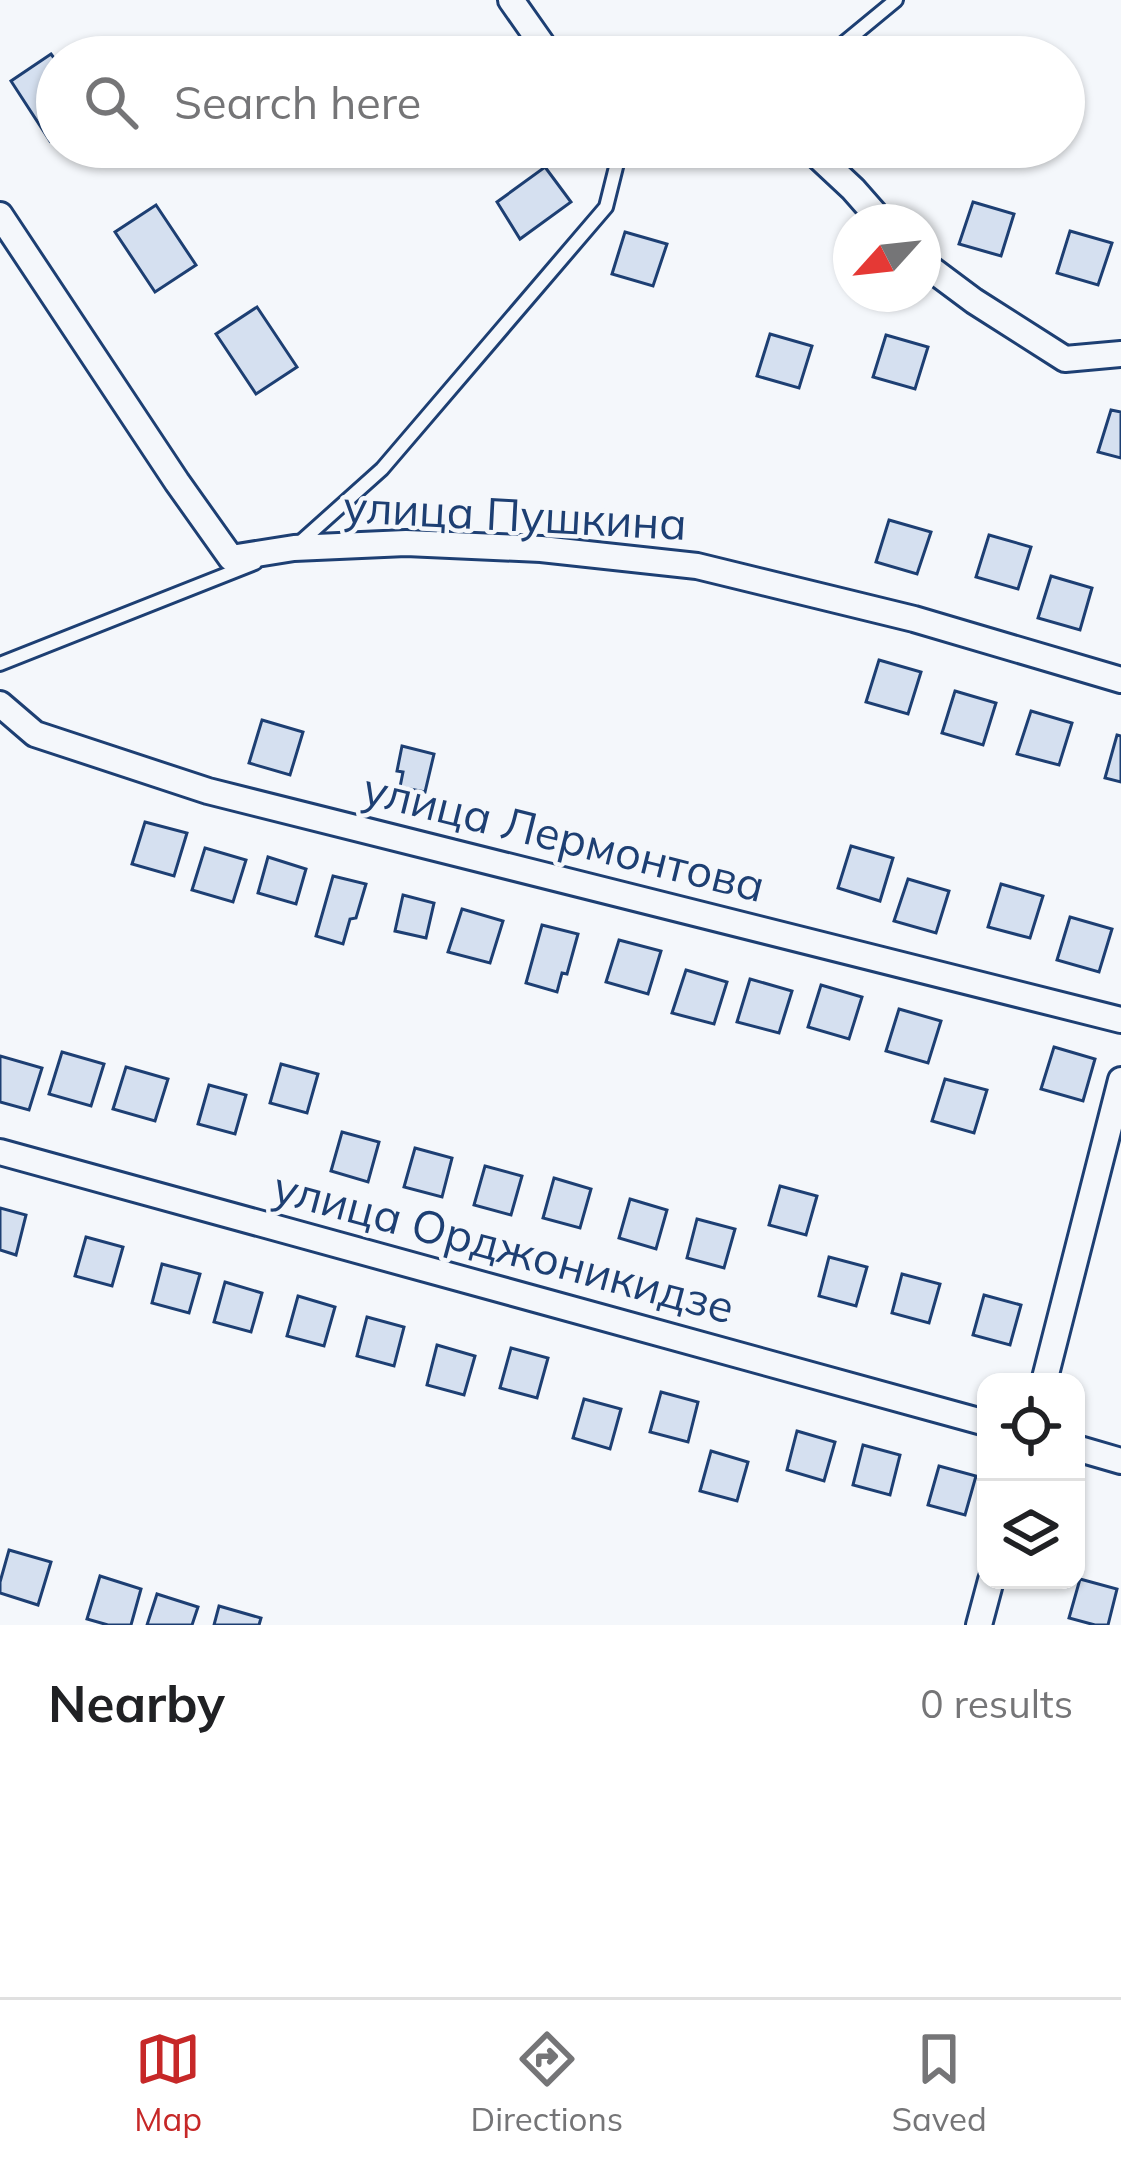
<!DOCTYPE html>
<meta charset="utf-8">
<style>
body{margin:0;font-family:Mulish,sans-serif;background:#f6f6f6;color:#202124}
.controls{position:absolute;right:36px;bottom:36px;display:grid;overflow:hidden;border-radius:24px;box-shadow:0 3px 9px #0004}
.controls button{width:108px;height:108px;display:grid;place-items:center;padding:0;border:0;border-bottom:3px solid #e0e0e0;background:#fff;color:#202124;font:60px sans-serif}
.compass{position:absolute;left:833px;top:204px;width:108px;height:108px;border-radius:50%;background:#fff;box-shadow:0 3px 9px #0004;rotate:243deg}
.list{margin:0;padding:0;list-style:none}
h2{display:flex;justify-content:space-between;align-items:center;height:156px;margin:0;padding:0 48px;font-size:51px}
h2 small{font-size:39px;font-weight:400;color:#757577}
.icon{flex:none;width:66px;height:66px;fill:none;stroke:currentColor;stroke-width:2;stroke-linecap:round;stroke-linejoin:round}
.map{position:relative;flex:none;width:1121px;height:1625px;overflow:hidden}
.search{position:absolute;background:#fff;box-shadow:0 3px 9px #0004;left:36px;right:36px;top:36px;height:132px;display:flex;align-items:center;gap:30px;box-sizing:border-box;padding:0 42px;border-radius:66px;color:#757577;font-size:45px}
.sheet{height:372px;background:#fff}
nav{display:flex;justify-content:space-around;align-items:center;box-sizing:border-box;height:168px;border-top:3px solid #e0e0e0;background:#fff;font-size:33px;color:#757577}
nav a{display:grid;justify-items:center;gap:6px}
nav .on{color:#c62828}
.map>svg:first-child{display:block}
</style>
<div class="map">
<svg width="1121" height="1625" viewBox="0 0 1121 1625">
<rect width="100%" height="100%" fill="#f4f7fb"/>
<g fill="#d5e0f0" stroke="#1d3f73" stroke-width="3">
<path d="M419,41l11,16h-35z"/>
<path d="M51,54l6,8v74l-7,5 -39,-60z"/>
<path d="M545,167l26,35 -51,37 -23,-37z"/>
<path d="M973,202l41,12 -13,42 -42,-12z"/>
<path d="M156,205l40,60 -41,27 -40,-60z"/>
<path d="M1070,231l42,12 -14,42 -41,-12z"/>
<path d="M625,232l42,12 -14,42 -41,-12z"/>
<path d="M257,307l40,60 -41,27 -40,-60z"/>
<path d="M770,334l42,12 -13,42 -42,-12z"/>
<path d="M886,335l42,12 -13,42 -42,-12z"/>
<path d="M1111,410l10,2v46l-23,-6z"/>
<path d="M889,520l42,12 -14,42 -41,-12z"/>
<path d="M989,535l42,12 -13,42 -42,-12z"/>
<path d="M1051,576l41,12 -12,42 -42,-12z"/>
<path d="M879,660l42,12 -13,42 -42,-12z"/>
<path d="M955,691l41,12 -13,42 -41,-12z"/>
<path d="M1031,711l41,12 -13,42 -42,-11z"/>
<path d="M262,720l41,12 -13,43 -41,-12z"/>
<path d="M1117,735l4,1v46l-16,-4z"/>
<path d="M402,746l32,8 -9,38 -25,-5 3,-15 -6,-1z"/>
<path d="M145,822l42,11 -13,43 -42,-12z"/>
<path d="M851,846l42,12 -13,43 -42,-13z"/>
<path d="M205,848l41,12 -13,42 -41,-12z"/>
<path d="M268,857l38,12 -10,35 -38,-11z"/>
<path d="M333,876l33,8 -10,34 -6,1 -7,25 -27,-8z"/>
<path d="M908,879l41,12 -13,42 -42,-12z"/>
<path d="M1001,884l42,12 -13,42 -42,-11z"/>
<path d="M403,895l31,8 -8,35 -31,-7z"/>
<path d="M462,909l41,12 -13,42 -42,-11z"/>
<path d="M1070,917l42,12 -13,43 -42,-12z"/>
<path d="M542,925l36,9 -11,40 -5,-1 -5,19 -31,-9z"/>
<path d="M619,940l42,11 -13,43 -42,-12z"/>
<path d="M686,970l41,12 -13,42 -42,-11z"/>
<path d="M750,979l42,12 -13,42 -42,-11z"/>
<path d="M821,985l41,12 -13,42 -41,-12z"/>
<path d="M899,1009l42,12 -13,42 -42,-12z"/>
<path d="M1054,1047l41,12 -12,42 -42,-12z"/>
<path d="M62,1052l42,12 -13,42 -42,-12z"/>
<path d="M0,1056l42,12 -13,42 -29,-8z"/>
<path d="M281,1064l37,10 -11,39 -37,-10z"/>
<path d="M126,1067l42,12 -13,42 -42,-12z"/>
<path d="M945,1079l42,11 -13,43 -42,-12z"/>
<path d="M209,1085l37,10 -11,39 -37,-10z"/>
<path d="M342,1132l37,10 -11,40 -37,-11z"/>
<path d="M415,1148l37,10 -10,39 -38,-10z"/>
<path d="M485,1166l37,10 -11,39 -37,-10z"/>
<path d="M554,1178l37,11 -11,39 -37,-10z"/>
<path d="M780,1186l37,10 -11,39 -37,-10z"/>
<path d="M630,1199l37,11 -11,39 -37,-11z"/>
<path d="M0,1208l26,7 -10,40 -16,-5z"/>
<path d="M697,1219l38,10 -11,39 -37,-10z"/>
<path d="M86,1237l37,10 -11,39 -37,-10z"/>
<path d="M829,1257l38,10 -11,39 -37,-10z"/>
<path d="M162,1264l38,10 -11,39 -37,-10z"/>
<path d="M902,1274l38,10 -11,39 -37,-10z"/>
<path d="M225,1282l37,11 -11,39 -37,-10z"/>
<path d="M984,1295l37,10 -11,40 -37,-10z"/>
<path d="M298,1296l37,11 -11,39 -37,-10z"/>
<path d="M367,1317l37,10 -10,39 -37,-10z"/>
<path d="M437,1345l38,11 -11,39 -37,-10z"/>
<path d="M511,1348l37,10 -11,40 -37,-10z"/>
<path d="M661,1392l37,10 -10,40 -38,-10z"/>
<path d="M584,1399l37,10 -11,40 -37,-11z"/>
<path d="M797,1431l38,11 -11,39 -37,-11z"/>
<path d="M863,1445l37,10 -10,40 -37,-10z"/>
<path d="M711,1451l37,11 -11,39 -37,-10z"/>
<path d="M939,1466l37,10 -11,39 -37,-10z"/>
<path d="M9,1550l42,12 -13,43 -38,-12v-11z"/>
<path d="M100,1576l41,13 -10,36h-23l-21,-6z"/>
<path d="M1080,1579l37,10 -9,36h-13l-26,-7z"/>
<path d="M157,1594l41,13 -6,18h-45z"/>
<path d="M219,1606l42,12 -2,7h-45z"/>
</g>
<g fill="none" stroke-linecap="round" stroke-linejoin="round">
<defs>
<g id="lane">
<path d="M827,57l69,-57"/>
<path d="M296,546l86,-77 224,-262 15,-60"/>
<path d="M0,664l255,-101"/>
</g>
<g id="street">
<path d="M511,0l40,57"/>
<path d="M808,147l45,42 29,33"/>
<path d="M0,215l177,267 54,76 63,-10 112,-5 135,6 156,17 217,53 207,61"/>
<path d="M923,263l51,38 91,58 56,-5"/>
<path d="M0,704l35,30 173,57 913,229"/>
<path d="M0,1152l986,271"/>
<path d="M1044,1382l77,-302"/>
<path d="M1076,1448l45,13"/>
<path d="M979,1625l12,-45"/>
</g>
</defs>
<use href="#lane" stroke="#1d3f73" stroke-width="18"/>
<use href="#street" stroke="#1d3f73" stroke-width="30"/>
<use href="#lane" stroke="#f4f7fb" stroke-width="12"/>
<use href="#street" stroke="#f4f7fb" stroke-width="24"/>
</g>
<g text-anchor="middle" stroke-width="9" stroke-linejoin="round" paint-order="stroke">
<g font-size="45" fill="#1d3f73" stroke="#f4f7fb">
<text transform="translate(515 515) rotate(3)" y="16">улица Пушкина</text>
<text transform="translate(564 837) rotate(14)" y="16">улица Лермонтова</text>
<text transform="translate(504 1247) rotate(15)" y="16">улица Орджоникидзе</text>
</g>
</g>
</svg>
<div class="controls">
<button><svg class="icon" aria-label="locate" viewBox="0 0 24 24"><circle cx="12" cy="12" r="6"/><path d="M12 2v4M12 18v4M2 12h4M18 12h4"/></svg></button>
<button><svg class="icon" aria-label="layers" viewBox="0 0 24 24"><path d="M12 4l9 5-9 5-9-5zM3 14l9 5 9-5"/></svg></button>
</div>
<svg class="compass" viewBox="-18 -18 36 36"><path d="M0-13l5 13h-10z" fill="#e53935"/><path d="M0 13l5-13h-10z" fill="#757577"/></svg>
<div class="search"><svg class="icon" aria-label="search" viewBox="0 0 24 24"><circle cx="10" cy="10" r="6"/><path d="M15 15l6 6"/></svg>Search here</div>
</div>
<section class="sheet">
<h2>Nearby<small>0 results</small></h2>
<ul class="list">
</ul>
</section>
<nav>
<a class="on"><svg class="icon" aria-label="map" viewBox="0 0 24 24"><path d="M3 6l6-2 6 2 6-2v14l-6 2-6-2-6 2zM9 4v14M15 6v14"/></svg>Map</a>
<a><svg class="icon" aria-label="directions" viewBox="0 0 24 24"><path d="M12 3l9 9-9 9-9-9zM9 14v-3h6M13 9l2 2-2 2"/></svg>Directions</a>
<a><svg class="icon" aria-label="saved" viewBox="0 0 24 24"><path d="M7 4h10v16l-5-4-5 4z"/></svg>Saved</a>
</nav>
